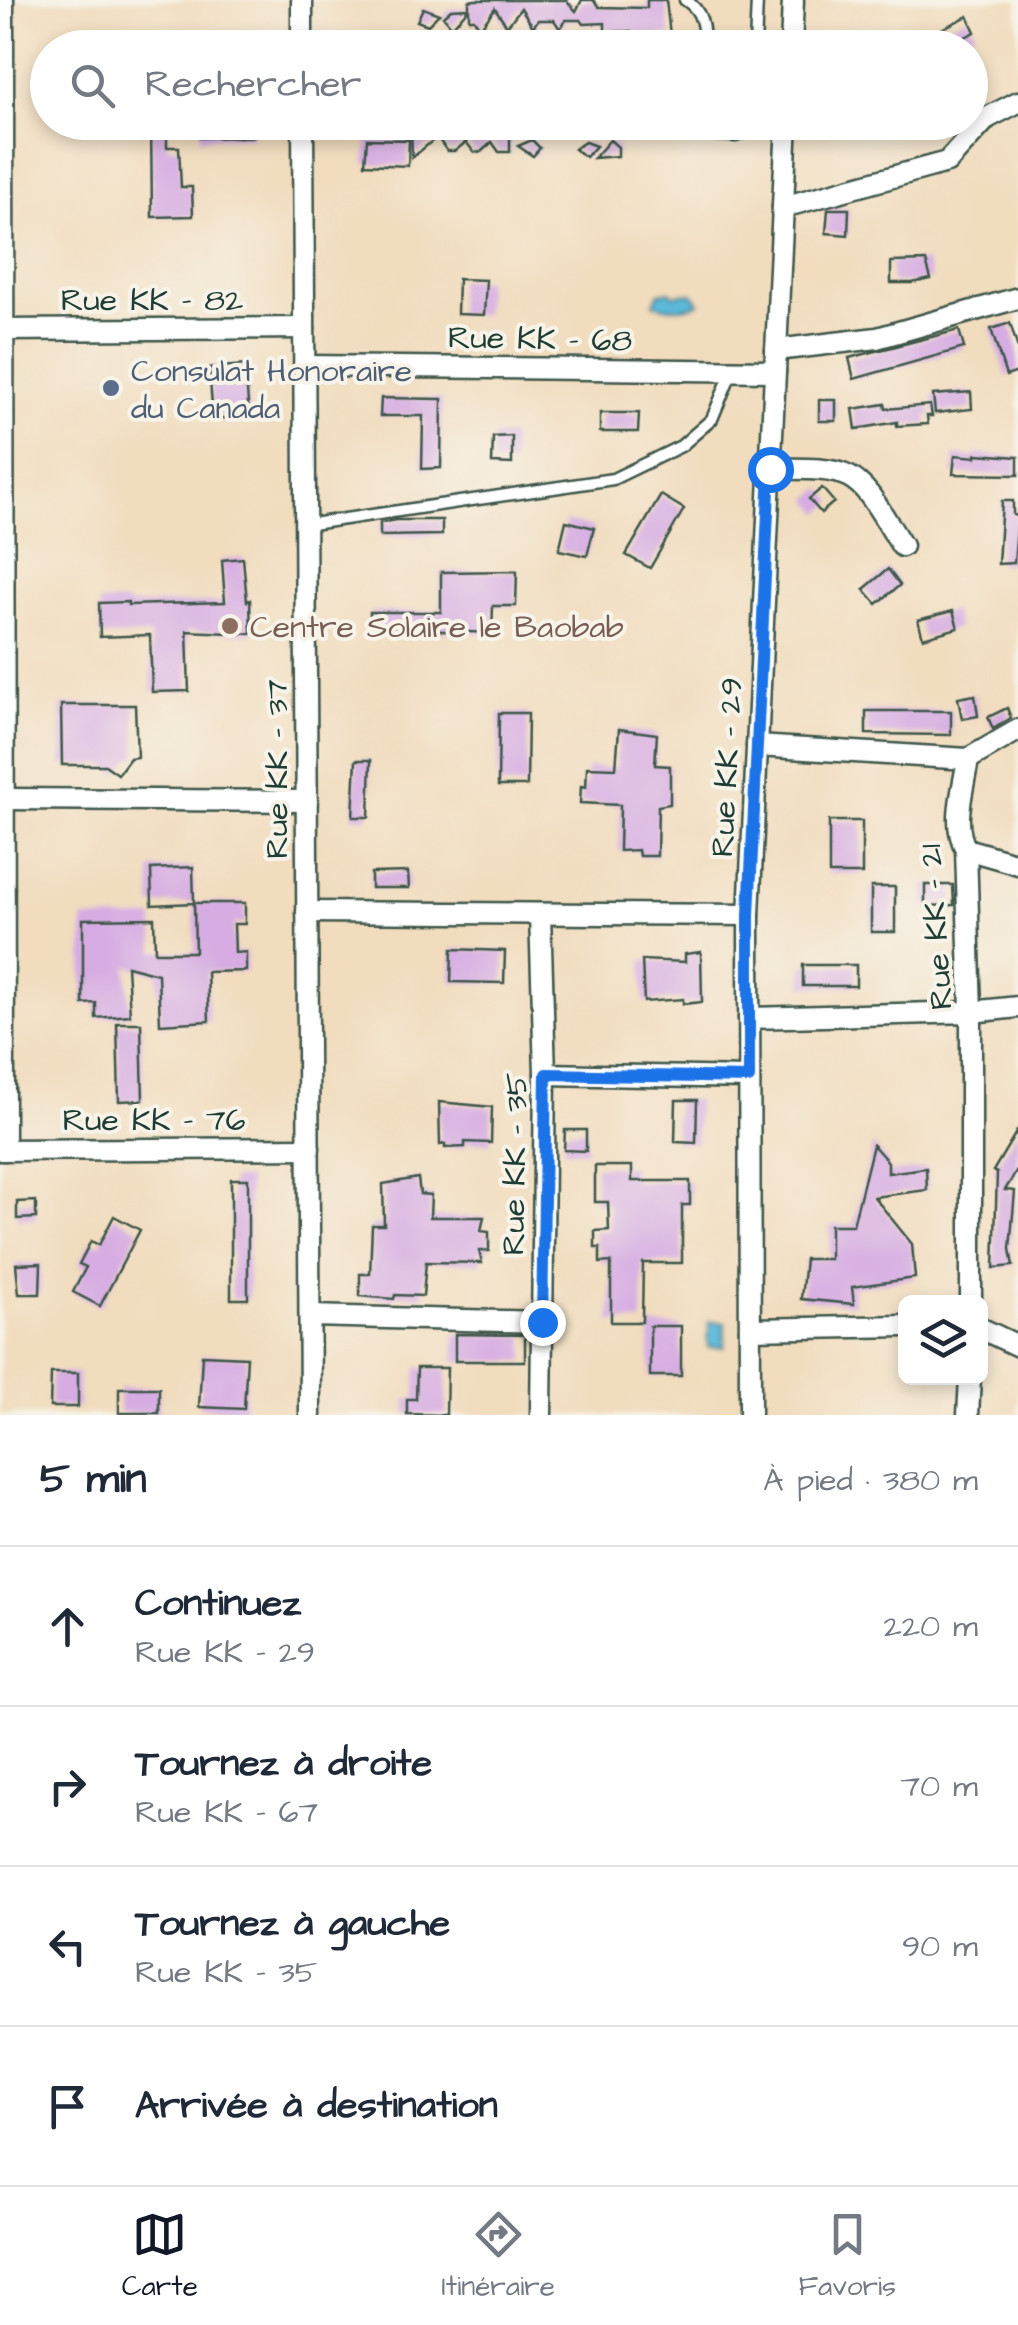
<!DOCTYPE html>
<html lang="fr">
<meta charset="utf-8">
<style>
body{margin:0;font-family:"Architects Daughter",sans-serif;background:#f2f2f3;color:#1f2937}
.controls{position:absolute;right:30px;bottom:30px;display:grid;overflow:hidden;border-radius:15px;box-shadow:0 5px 15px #0003}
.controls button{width:90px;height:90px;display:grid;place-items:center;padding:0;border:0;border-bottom:2px solid #e0e1e3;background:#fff;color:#1f2937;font:50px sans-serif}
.stop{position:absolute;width:30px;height:30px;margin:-22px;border:8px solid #1a73e8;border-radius:50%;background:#fff}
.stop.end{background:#1a73e8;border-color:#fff;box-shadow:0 2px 10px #0008}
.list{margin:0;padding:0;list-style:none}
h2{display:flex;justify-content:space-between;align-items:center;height:130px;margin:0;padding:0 40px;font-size:42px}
h2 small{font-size:32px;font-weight:400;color:#747a83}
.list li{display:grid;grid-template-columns:65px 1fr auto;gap:30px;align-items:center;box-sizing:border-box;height:160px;padding:0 40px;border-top:2px solid #e0e1e3}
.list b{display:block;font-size:38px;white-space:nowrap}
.list p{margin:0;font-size:32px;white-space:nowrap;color:#747a83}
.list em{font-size:32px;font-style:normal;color:#747a83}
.icon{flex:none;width:55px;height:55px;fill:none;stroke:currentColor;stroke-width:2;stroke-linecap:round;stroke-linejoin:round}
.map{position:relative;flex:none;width:1018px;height:1415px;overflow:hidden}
.search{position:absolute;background:#fff;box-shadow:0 5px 15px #0003;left:30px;right:30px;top:30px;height:110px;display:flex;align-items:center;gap:25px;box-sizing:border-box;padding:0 35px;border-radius:55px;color:#747a83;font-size:38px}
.sheet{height:770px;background:#fff}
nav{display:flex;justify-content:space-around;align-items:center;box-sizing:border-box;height:140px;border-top:2px solid #e0e1e3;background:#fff;font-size:28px;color:#747a83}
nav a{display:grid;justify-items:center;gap:5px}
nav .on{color:#111827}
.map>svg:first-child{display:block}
</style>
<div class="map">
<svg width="1018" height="1415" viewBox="0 0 1018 1415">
<rect width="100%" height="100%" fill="#f7f3e8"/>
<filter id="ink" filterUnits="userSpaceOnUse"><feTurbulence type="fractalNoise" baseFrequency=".01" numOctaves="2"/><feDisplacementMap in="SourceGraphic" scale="20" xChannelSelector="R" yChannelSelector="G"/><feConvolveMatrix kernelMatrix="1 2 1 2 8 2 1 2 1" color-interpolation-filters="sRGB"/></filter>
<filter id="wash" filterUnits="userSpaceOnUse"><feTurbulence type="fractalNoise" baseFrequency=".0048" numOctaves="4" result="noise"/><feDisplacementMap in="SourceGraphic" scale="40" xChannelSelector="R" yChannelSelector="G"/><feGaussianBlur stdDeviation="2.25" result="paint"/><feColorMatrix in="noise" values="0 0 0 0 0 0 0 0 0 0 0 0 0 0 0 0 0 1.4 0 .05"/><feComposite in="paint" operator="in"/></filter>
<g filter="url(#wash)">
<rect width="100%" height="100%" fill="#f1dcbd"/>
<g fill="#5cb9da" stroke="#3e7b87" stroke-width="2.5">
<path d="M670,291l3,4 19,-2 7,10c-8,7 -38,6 -45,0l5,-10z"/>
<path d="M709,1322h16l-1,25h-16z"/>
</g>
<g id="blocks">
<g fill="#d6ace2">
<path d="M475,0h91l10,11 6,-11h11l6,7 48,1v-8h19l4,35 -38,2 -1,-6 -26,1v-9l-21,1 -3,-4h-15l-6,9 -6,-9h-16l-5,7 -12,-19 -14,18 -12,-18 -15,20 -6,-9h-5v-11l-17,19 -9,-11 8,-7 18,-1v-7z"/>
<path d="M423,8l16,6 -11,11 -11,-4z"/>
<path d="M968,16l7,16 -32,16h-41z"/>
<path d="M151,122h16v25h12l2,40h11l1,29 -41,1z"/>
<path d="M200,122h53v15l-53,1z"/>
<path d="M452,122l18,8 3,-4 8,-1 14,8 9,-11 6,8v22h-11l-7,-10 -11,10h-7l-8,-10 -11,9h-8l-10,-14 -25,21 -1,-33 33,3z"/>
<path d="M367,139l42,1 -1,26 -43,-2z"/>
<path d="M532,140l8,8 -7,8 -15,-10z"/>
<path d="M610,140l8,7v9l-24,2z"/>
<path d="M585,142l11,4 -10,11 -12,-8z"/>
<path d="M828,209h21l-1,26 -22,-2z"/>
<path d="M926,261l5,18 -19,4h-21v-21z"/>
<path d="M458,279l28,1 -2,35 -27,-1z"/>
<path d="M1010,323l8,26v23l-12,4 -15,-47z"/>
<path d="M959,330l5,18 -110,31 -5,-21z"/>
<path d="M245,365l4,51 -36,3 -4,-51z"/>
<path d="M971,392l1,17 -37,4 -2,-18z"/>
<path d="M381,398l61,1 -1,69 -19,1 1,-53h-43z"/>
<rect x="819" y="400" width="17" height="21"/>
<path d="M885,404l1,5 44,-4 2,11h-5l1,8 -31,2v-4l-41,7 -3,-20z"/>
<path d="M600,413h39l-1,19h-38z"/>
<path d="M512,436v28l-20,-1 1,-26z"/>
<path d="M976,454l42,3v18l-65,-1 2,-19 21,2z"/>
<path d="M822,488l12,14 -13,11 -12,-14z"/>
<path d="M661,495l23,14 -34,59 -24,-13z"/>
<path d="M1002,501h11v14l5,1 -4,47 -16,1z"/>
<path d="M396,520h46v15l-62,1v-13z"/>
<path d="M566,521l28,7 -7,28 -28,-6z"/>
<path d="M243,558l4,43 3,-1 1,34 -64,-3 2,60 -37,1 -2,-57 -50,2 -1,-34 29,-1v3l97,-3 -3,-42z"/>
<path d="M888,569l12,16 -23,19 -13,-15z"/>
<path d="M517,571l-1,35h-23l-1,27 -122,-5v-16h71v-40z"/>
<path d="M953,611l5,17 -35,10 -5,-18z"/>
<path d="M975,695l3,21 -16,3 -4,-21z"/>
<path d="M61,705h74l2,52 -7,1 -12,16 -13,-9h-43z"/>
<path d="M1007,708l4,10 -18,11 -5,-12z"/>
<path d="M866,711h85v24l-85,-1z"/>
<path d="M499,713h29l-1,73h-29z"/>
<path d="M619,729l38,5 -2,31 15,1v38l-12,2 -1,50h-18l-1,-6 -19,1 1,-46 -40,-2 1,-17 5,1 1,-20 29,1z"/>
<path d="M356,760h15l-2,57h-16z"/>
<rect x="829" y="821" width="33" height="53"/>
<path d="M193,867l1,36 -42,2 -1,-36z"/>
<path d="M408,872l1,16h-38v-15z"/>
<path d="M925,885h28l1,20 -29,1z"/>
<rect x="871" y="887" width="24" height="45"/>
<path d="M194,903h51v21h-11l1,29 11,-1v19l-39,1 2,49 -49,3 -2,-50 -31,-8 3,49 -34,3v-15l-13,1v-85l71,-1 1,34h40z"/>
<path d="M452,949l53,2 -1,32 -53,-1z"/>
<path d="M701,952l1,50 -19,2v-5l-39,3 -2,-42 43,2v-8z"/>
<rect x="803" y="965" width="53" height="21"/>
<path d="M117,1023h24l2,77 -24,1z"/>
<path d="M676,1100h21l-1,43 -21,-1z"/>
<path d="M439,1102l53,5 -1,36 -26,-1v5l-20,1v-4l-5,1z"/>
<path d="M1018,1129v40l-13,21 10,1 -5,58 3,17 -19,2 3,-95 -4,-2z"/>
<path d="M565,1130h21v21l-22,-1z"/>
<path d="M873,1145l15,17v11l38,-5 1,22 -53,7 38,47 3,34 -63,9 2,17 -53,-5 4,-40h25v-34h23z"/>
<path d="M595,1166h37v15h58v24h-8v58h-39l-1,59h-31v-60l-11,1v-15h-5v-17l14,-1 -1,-28h-13z"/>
<path d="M418,1178l2,16 11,1 -1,22h54l-3,14 8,1v19h-10l3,12 -56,-1 -3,34 -28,-1 -1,4 -34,-3v-22h10l2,-49h12l-1,-41z"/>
<rect x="231" y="1179" width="17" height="120"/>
<path d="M36,1201v17l-19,1v-17z"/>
<path d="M114,1216l26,14 -40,76 -27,-14 13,-25 -7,-3 12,-23 8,4z"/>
<path d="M41,1263l-1,31h-21l-3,-30z"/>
<rect x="650" y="1326" width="31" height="50"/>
<path d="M455,1334l70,1v26h-70z"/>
<path d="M202,1355l45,2 -3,52 -45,-2z"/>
<path d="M417,1368h30l-1,47 -39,-1v-15h9z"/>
<path d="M51,1373h27v34h-28z"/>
<rect x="119" y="1388" width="40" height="25"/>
</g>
</g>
</g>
<g filter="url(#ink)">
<use href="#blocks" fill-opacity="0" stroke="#3e5549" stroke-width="2.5"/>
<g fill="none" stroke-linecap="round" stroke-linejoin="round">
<defs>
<g id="lane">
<path d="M685,0c18,10 19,28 19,48"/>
<path d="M755,48l2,-48"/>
<path d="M513,122l223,14 10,-5 5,-9"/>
<path d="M305,525l308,-46 68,-33 31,-27 20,-48"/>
</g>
<g id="street">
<path d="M3,0l1,1150"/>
<path d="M302,0v48"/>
<path d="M791,48l2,-48"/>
<path d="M303,122l7,1293"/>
<path d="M783,207l164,-45 40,-44 31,-16"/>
<path d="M0,330l304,-2"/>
<path d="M776,350l101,-12 141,-40"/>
<path d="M304,366l471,5"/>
<path d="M770,469c91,-2 86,3 132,77"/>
<path d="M757,746l211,13c-4,28 -17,65 -2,90l5,163v290"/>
<path d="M968,759l50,-29"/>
<path d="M6,799l301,2"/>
<path d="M966,849l52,15"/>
<path d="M307,912l442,3"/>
<path d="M540,914l5,160 -4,341"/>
<path d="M749,1018l222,-6 47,-5"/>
<path d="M545,1074l204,4"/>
<path d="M0,1150l309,-2"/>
<path d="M310,1316l231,6"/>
<path d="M980,1328l38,18"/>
<path d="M750,1329l156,-3"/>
<path d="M750,1415l-1,-500 38,-793"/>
<path d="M968,1415l2,-37"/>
</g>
</defs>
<use href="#lane" stroke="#3e5549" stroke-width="15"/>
<use href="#street" stroke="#3e5549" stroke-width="25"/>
<use href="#lane" stroke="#fff" stroke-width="10"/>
<use href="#street" stroke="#fff" stroke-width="20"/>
</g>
</g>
<g fill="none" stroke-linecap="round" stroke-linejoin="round" filter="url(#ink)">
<path stroke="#1a73e8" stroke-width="12" d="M542,1322l4,-248 203,4v-163l21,-446"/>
</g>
<circle fill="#5c6f8a" stroke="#f7f3e8" stroke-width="4" cx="111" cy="388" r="10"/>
<circle fill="#8d6e63" stroke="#f7f3e8" stroke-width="4" cx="230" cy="626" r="10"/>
<g text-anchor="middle" stroke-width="8" stroke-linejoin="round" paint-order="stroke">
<g font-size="32" fill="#1f3d34" stroke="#f7f3e8">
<text x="152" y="310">Rue KK - 82</text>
<text transform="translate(540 338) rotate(1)" y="11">Rue KK - 68</text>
<text transform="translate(726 767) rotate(-87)" y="11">Rue KK - 29</text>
<text transform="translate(276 769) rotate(-90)" y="11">Rue KK - 37</text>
<text transform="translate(935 927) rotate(-94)" y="11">Rue KK - 21</text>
<text x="154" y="1130">Rue KK - 76</text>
<text transform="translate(514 1164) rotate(-89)" y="11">Rue KK - 35</text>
</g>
<g font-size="32" fill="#4e5e75" stroke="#f7f3e8" text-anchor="start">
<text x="131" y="381">Consulat Honoraire<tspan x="131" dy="37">du Canada</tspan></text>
</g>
<g font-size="32" fill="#785e54" stroke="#f7f3e8" text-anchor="start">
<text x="250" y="637">Centre Solaire le Baobab</text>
</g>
</g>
</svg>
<div class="controls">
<button><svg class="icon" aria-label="layers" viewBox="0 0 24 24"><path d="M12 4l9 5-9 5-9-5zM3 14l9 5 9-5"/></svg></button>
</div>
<div class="stop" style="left:770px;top:469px"></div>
<div class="stop end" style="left:542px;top:1322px"></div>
<div class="search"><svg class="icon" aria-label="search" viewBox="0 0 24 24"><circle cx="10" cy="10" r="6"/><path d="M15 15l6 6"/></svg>Rechercher</div>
</div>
<section class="sheet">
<h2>5 min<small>À pied · 380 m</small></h2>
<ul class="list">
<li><svg class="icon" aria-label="ahead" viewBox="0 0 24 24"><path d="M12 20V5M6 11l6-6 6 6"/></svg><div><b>Continuez</b><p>Rue KK - 29</p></div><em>220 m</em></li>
<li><svg class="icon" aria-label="right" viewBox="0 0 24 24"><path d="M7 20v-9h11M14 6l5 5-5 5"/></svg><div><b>Tournez à droite</b><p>Rue KK - 67</p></div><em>70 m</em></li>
<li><svg class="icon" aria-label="left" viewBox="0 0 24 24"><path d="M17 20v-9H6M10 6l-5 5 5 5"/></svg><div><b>Tournez à gauche</b><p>Rue KK - 35</p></div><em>90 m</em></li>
<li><svg class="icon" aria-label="arrive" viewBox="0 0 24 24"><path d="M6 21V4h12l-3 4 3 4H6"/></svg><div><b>Arrivée à destination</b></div></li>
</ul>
</section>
<nav>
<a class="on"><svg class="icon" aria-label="map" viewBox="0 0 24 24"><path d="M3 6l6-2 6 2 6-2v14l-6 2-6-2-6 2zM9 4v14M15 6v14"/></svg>Carte</a>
<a><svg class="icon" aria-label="directions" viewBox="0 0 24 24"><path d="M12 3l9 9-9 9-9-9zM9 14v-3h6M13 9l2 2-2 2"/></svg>Itinéraire</a>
<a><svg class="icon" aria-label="saved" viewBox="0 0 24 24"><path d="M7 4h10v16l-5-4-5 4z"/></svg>Favoris</a>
</nav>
